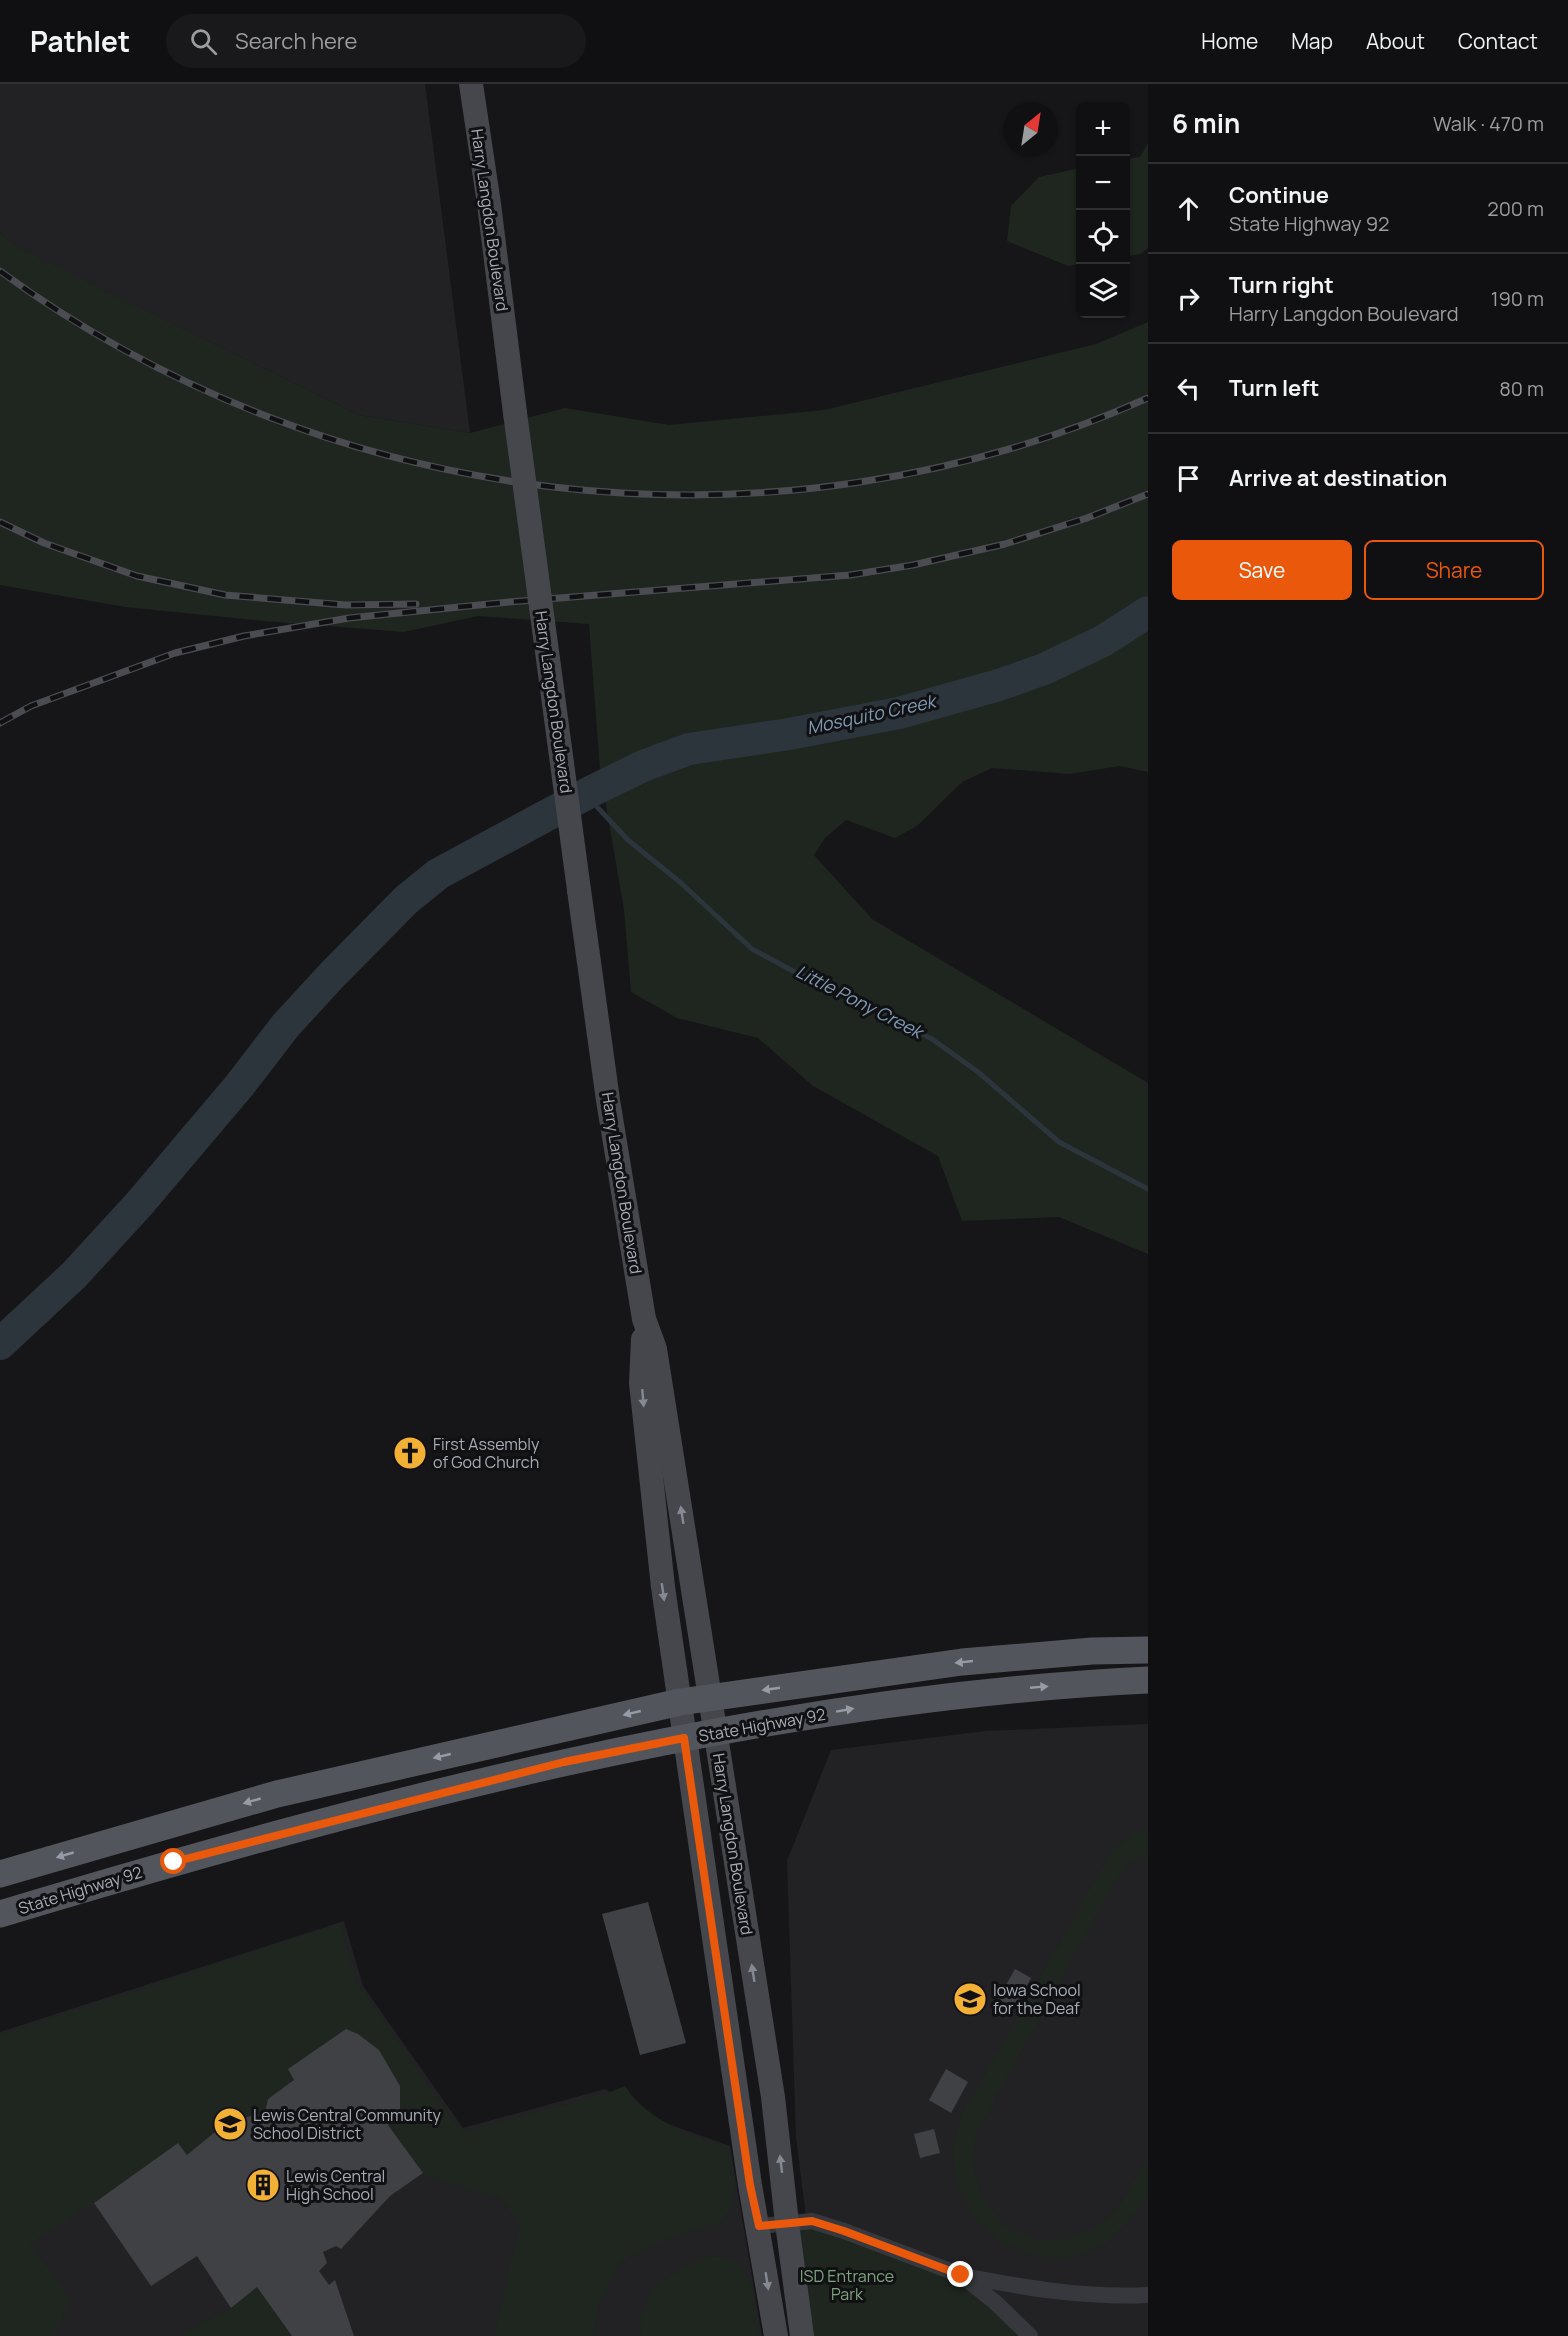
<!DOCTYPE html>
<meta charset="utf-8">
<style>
body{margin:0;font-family:Manrope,sans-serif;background:#19191b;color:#f1f3f6}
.controls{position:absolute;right:18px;top:18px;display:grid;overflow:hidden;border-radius:9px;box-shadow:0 2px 4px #0004}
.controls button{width:54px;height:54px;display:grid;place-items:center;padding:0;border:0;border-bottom:2px solid #303032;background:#101012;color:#f1f3f6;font:30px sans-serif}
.compass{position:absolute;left:1004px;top:18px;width:54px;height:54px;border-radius:50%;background:#101012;box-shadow:0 2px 4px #0004;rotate:30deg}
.stop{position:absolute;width:18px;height:18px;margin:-14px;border:4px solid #ea580c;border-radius:50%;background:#fff}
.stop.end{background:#ea580c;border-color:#fff;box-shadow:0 2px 6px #0008}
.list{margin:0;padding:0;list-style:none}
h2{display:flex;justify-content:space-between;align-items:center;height:78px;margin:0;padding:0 24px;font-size:26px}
h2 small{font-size:20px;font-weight:400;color:#9c9d9f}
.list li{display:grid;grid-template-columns:39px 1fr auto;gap:18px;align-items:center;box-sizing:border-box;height:90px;padding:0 24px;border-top:2px solid #303032}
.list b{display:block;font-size:22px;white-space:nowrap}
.list p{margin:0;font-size:20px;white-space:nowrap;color:#9c9d9f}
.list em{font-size:20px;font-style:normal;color:#9c9d9f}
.actions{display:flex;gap:12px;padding:18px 24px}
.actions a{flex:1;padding:14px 0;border:2px solid #ea580c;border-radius:9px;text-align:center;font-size:21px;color:#ea580c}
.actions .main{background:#ea580c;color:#fff}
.icon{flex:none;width:33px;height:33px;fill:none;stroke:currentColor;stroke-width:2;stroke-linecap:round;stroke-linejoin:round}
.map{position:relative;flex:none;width:1148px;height:2252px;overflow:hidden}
header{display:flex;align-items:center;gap:36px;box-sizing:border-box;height:84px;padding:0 30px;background:#101012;border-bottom:2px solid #303032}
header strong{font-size:28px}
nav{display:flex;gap:33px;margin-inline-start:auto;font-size:21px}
.search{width:420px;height:54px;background:#19191b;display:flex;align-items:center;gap:15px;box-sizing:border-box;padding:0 21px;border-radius:33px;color:#9c9d9f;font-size:22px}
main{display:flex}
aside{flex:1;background:#101012}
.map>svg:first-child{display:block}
</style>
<header>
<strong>Pathlet</strong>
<div class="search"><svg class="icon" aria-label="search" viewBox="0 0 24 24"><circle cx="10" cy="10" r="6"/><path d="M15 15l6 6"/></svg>Search here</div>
<nav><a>Home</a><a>Map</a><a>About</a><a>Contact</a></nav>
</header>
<main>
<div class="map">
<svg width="1148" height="2252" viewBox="0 0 1148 2252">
<rect width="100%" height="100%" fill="#161618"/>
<g fill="#222225">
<path d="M0,0h425l45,349 -111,-18 -343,-168 -16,-14z"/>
<path d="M1148,1640v612h-327l-25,-199 -9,-276 44,-111 155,-19z"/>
<path d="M344,1837l19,65 100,142 142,-39 52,31 73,26 32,190h-762v-304z"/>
</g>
<g fill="#1e261f">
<path d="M1148,59v105l-8,6 -14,2v-97l14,-2z"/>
<path d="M1080,84v96l-12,2 -61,-25 4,-35 28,-29z"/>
<path d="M0,149l17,14 342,168 111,18 95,-25 104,17 155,-15 272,-66 52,-22v450l-28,-6 -51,8 -77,-6 -30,14 -45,44 -22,12 -49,-18 -21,18 -11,17 58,64 276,164v171l-89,-37 -97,4 -24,-65 -125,-70 -55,-48 -81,-20 -46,-26 -7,-82 -24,-140 -11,-146 -111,-8 -74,16 -140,-11 -139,-14 -125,-22z"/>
<path d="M1148,1746v26l-17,6 -18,22 -136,248 -5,25 9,39 25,30 35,15 35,-4 22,-11 22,-21 28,-49v39l-6,11 -36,38 -34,14 -36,-1 -33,-14 -29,-26 -18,-34 -4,-32 10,-36 151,-266 21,-16z"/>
<path d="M340,1839l16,58 105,151 141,-37 23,-9c21,34 68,51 105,63l5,28 -2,28 -13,18 -49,14 -50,24 -21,42 -8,33h-98l26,-111 -19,-26 -77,-24 -36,-50 12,-11v-28l-21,-36 -21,-16 -90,65 -3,13 -21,6 -21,23 -8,-9 -28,23 -9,-12 -84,60 -64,41 40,55 -15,37h-55v-301z"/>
<path d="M812,2137l149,54 69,61h-228l-15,-113z"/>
<path d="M708,2173c6,0 13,-1 19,1 29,12 30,52 33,78h-119l-1,-21 14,-27 28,-21z"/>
<path d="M257,2203l35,49h-116l55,-28z"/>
</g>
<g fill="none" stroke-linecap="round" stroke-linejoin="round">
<path stroke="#2c353c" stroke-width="5" d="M586,711l42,45 53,43 71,66 41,22 62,27 77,41 46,33 81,70 89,47"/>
<path stroke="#2c353c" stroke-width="32" d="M0,1260l74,-69 66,-72 99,-117 47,-61 46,-50 74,-75 32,-26 154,-83 51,-25 46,-17 100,-15 110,-21 100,-28 45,-16 59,-28 45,-29"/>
</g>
<g fill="#404145">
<path d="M648,1818l38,141 -46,12 -38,-141z"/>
<path d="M1015,1885l16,9 -16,30 -17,-9z"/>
<path d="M346,1945l12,5 21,16 21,36v28l-12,11 35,48 -33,23 -49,53 -5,-3 -13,6 4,11 -8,8 10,14 6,-5 19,56h-62l-35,-49 -26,21 -34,-52 -46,30 -57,-83 84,-60 9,12 28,-23 8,9 21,-23 21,-6 3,-13 26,-19 -6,-11z"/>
<path d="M946,1985l22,13 -17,31 -22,-13z"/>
<path d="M934,2045l6,24 -20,5 -6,-24z"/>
</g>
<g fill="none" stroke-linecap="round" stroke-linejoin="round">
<g stroke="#37383d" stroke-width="16">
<path d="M759,2142l53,-5 32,10 117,44 34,27 35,34"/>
<path d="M965,2192c60,12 121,22 183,19"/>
</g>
<g stroke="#45474d" stroke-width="24">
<path d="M471,0l18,120 26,209"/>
<path d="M579,806l29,210 36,219 11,30 118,748 14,126 15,113"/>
<path d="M643,1255l-2,44 22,204 87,598 26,151"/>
</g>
<g stroke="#53555c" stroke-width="27">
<path d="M0,1790l277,-80 403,-92 282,-40 130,-11 56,-1"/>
<path d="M0,1830c374,-112 756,-215 1148,-234"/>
</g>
<defs>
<g id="rail">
<path d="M0,187c330,241 774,294 1148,127"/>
<path d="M0,438l44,21 93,33 88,19 121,10 70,-1"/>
<path d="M0,639l31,-17 144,-53 69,-17 105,-18 160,-16 341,-27 63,-10 92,-21 82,-26 61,-24"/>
</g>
</defs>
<use href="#rail" stroke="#4a4c52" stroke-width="7"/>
<use href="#rail" stroke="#111113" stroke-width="4.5" stroke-dasharray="14" stroke-linecap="butt"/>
<path stroke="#45474d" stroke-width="24" d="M515,329l64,477"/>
</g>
<defs><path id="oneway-solid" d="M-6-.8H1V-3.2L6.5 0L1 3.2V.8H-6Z" transform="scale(1.5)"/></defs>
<g fill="#858993">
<use href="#oneway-solid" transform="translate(643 1314) rotate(85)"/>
<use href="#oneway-solid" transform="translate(682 1431) rotate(-99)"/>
<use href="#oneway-solid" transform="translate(663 1508) rotate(82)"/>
<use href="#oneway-solid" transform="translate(753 1889) rotate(-99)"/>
<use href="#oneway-solid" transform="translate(781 2080) rotate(-97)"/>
<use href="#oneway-solid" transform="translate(767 2197) rotate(81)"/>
</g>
<g fill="#979ba6">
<use href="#oneway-solid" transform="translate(964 1578) rotate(174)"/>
<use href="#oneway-solid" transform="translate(1039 1603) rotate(-5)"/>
<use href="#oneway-solid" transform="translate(771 1605) rotate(172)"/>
<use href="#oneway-solid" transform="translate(845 1626) rotate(-10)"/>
<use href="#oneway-solid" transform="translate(632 1629) rotate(167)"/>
<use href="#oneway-solid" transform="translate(442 1672) rotate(167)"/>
<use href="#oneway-solid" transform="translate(252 1717) rotate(164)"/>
<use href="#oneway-solid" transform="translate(65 1771) rotate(164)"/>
</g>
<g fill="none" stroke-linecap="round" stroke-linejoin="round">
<path stroke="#ea580c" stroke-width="8" d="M174,1778l390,-100 120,-24 66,447 9,41 53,-5 32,10 117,44"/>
</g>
<defs>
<symbol id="church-disc" viewBox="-11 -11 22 22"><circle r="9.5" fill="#f2b134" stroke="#111113"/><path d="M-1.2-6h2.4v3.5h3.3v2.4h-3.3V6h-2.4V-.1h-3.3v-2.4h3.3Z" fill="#111"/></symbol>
<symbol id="school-disc" viewBox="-11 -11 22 22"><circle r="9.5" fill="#f2b134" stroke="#111113"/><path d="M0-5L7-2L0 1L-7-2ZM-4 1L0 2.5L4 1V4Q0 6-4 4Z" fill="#111"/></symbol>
<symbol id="building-disc" viewBox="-11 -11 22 22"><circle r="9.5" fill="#f2b134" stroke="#111113"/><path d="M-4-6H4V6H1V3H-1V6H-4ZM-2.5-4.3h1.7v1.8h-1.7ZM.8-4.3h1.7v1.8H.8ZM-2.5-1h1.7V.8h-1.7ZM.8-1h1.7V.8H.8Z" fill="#111"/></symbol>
</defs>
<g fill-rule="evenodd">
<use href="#church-disc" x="391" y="1350" width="38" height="38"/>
<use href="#school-disc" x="951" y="1896" width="38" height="38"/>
<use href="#school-disc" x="211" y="2021" width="38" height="38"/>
<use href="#building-disc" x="244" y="2082" width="38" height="38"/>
</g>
<g text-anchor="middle" stroke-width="6" stroke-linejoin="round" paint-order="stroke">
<g font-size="16" fill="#a8adb8" stroke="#111113">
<text transform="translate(490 136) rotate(82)" y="6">Harry Langdon Boulevard</text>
<text transform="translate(554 618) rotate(82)" y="6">Harry Langdon Boulevard</text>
<text transform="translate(622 1099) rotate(81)" y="6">Harry Langdon Boulevard</text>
<text transform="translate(762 1641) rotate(-10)" y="6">State Highway 92</text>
<text transform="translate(733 1760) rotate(81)" y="6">Harry Langdon Boulevard</text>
<text transform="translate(80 1806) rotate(-17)" y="6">State Highway 92</text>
</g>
<g font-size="16" fill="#a8adb8" stroke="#111113" text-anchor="start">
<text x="433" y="1366">First Assembly<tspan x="433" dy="18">of God Church</tspan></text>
<text x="993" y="1912">Iowa School<tspan x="993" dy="18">for the Deaf</tspan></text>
<text x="253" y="2037">Lewis Central Community<tspan x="253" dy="18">School District</tspan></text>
<text x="286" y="2098">Lewis Central<tspan x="286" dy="18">High School</tspan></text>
</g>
<g font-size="16" fill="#7fa381" stroke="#111113">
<text x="847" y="2198">ISD Entrance<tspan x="847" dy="18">Park</tspan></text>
</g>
<g font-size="18" font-style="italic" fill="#7f9bb3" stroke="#111113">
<text transform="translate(871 631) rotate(-12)" y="6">Mosquito Creek</text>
<text transform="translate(859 918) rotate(27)" y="6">Little Pony Creek</text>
</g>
</g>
</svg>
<div class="controls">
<button>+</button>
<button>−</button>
<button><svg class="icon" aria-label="locate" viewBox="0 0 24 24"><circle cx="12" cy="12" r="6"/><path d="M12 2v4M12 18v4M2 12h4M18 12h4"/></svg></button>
<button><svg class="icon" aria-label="layers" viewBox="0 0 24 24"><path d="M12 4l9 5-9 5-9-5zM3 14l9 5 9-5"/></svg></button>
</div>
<svg class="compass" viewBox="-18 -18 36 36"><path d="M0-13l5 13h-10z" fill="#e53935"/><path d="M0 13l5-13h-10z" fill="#9c9d9f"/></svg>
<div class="stop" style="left:174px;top:1778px"></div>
<div class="stop end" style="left:961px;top:2191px"></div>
</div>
<aside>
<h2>6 min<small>Walk · 470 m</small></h2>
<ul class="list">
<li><svg class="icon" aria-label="ahead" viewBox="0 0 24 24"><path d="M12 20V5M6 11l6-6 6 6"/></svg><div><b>Continue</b><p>State Highway 92</p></div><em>200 m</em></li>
<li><svg class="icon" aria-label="right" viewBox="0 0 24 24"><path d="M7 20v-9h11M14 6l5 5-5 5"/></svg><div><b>Turn right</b><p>Harry Langdon Boulevard</p></div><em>190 m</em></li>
<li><svg class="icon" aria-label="left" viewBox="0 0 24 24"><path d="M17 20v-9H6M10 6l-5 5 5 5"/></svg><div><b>Turn left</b></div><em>80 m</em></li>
<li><svg class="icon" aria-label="arrive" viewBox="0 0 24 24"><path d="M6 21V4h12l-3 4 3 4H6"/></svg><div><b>Arrive at destination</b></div></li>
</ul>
<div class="actions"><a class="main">Save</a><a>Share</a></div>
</aside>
</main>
